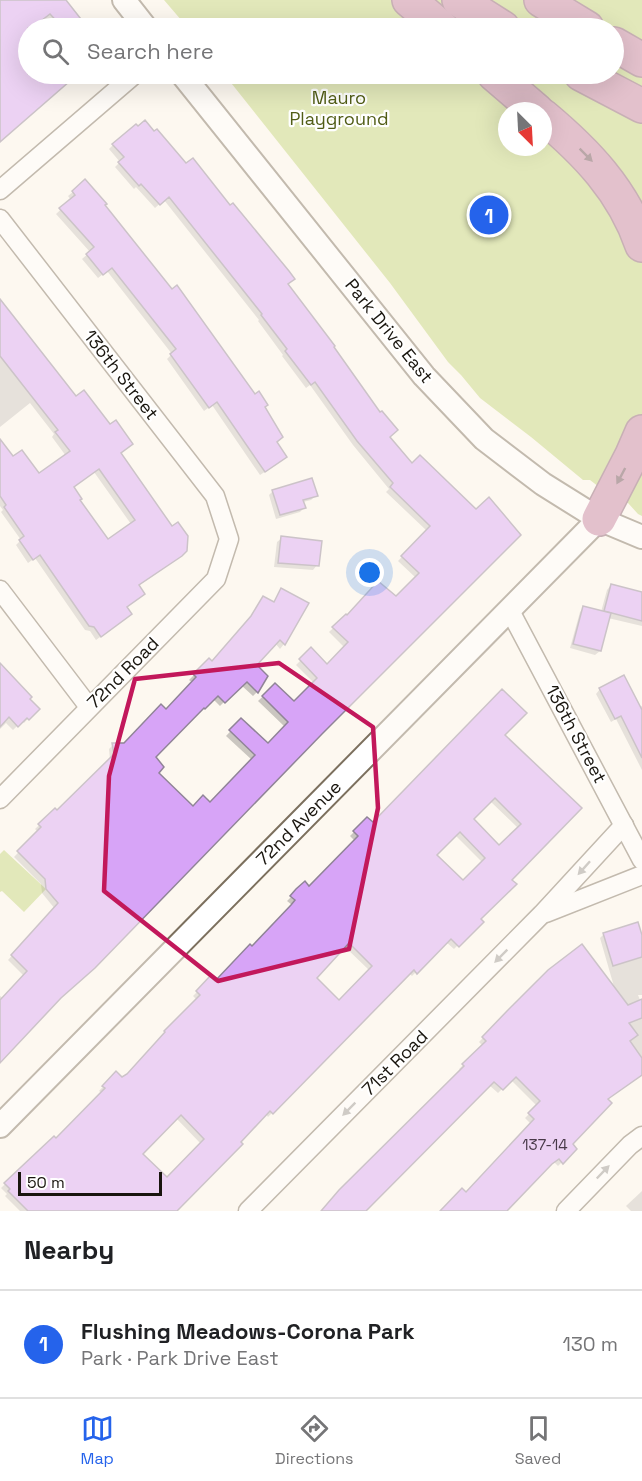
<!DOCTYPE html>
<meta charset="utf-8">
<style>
body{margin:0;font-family:"Space Grotesk",sans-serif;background:#f6f6f6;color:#202124}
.compass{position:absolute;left:498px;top:102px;width:54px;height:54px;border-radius:50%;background:#fff;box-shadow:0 6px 24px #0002;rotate:156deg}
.scale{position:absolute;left:18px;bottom:15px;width:144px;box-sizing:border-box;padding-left:6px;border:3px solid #19150e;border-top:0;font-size:16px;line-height:21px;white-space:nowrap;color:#19150e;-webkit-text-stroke:4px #fff;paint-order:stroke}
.you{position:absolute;left:370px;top:573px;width:21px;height:21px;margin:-15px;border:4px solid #fff;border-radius:50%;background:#1a73e8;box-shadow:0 0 0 9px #1a73e833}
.badge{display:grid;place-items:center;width:39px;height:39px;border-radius:50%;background:#2563eb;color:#fff;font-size:20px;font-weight:700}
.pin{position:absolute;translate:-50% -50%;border:3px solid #fff;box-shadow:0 2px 6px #0006}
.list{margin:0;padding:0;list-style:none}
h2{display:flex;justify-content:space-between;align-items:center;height:78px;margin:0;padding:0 24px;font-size:26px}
h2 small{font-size:20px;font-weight:400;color:#757577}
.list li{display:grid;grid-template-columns:39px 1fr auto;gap:18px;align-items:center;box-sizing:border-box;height:108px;padding:0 24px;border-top:2px solid #e0e0e0}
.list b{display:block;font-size:22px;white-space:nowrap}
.list p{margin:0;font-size:20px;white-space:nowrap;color:#757577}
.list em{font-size:20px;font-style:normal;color:#757577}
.icon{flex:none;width:33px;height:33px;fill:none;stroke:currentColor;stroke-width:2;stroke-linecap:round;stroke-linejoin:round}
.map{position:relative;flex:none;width:642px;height:1211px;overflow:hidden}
.search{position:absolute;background:#fff;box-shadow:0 6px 24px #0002;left:18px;right:18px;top:18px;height:66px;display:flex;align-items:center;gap:15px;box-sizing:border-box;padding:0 21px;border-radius:33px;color:#757577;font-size:22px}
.sheet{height:186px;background:#fff}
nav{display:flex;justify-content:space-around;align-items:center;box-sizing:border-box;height:84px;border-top:2px solid #e0e0e0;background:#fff;font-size:16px;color:#757577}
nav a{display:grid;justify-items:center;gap:3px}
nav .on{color:#2563eb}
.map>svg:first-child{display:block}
</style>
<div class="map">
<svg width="642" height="1211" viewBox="0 0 642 1211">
<rect width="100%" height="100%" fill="#fdf8f0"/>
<g fill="#c2d578" fill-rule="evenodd">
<path d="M164,0h478v516l-4,-2 -10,-11 -16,-6 -22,-17h-7l-52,-43 -51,-39 -19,-23 -13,-13 -58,-79 -166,-209h390v-46h-426zM507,111h36v36h-36z"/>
<path d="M4,850l42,39 -22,23 -22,-21 -2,1v-38z"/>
</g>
<g fill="#0003" fill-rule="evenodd">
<path d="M0,0h61l25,28h-58v46h49l-77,67z"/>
<path d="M113,145l174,139 102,153 23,28 64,46 -155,222 -321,327v-64l3,2 21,-22 -16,-16 47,-51 -13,-16 -1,-9 -27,-27 24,-25 -3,-3 20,-19 2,2 53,-52 -1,-11 4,-4 11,-1 42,-33 27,-28 -4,-3 20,-20 3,3 35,-41 16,-25 10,6 9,-13 25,14 -23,40 -4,5 -5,-6 -20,22 2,27 -4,4 -12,-11 -21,21 -7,-7 -59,58 3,16 36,35 17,-4 42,-44 -26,-24 15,-16 27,25 17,-18 -27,-26 17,-16 19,18 20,-20 -18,-18 15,-15 16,16 18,-18 -16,-16 17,-16 50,-18 20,-20 -18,-17 29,-30 -41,-39 3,-3 -36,-44 -43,-60 -4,3 -24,-32 1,-1 -25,-34 1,-1 -95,-120 -9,8 -19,-21 -2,2 -19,-22 5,-5 -11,-13z"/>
<path d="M85,182l178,226 18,53 -21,14 -48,-70 -8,6 -37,-52 5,-5 -65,-83 -9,7 -16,-19 8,-7 -34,-38 15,-14 -3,-4z"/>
<path d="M0,302l120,152 65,97 -9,9 -38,26 6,8 -18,14v10l-30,22 -6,-9 -5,-1 -50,-72 -7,5 -12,-18 5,-5 -20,-28 2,-2 -3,-4v-64l13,16 26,17 27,-19 -14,-19 2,-3 -24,-31 -30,24zM94,472l37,52 -23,17 -29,-41 -6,-13z"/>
<path d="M273,491l43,4 -5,5 -8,2 1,6 -4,4 -24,7 -7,-24z"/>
<path d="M282,538l35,27 -4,5 -39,-3 3,-25z"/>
<path d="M611,585l31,8v33l-34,-8 -8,33 -5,4 -25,-7 10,-36 4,-4 17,4 6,-22z"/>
<path d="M0,671l37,38 -13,14 -2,-2 -9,9 -7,-7 -6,6z"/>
<path d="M600,689l39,18 3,-1v64l-26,-51 -5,3 -15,-28z"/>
<path d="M503,735l76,73 -69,72 -31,39 2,3 -27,27 -8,-7 -34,34 -3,-3 -141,144 -2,-3 -93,97h-153l-15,-15 2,-2 -6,-6 53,-50 2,2 46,-47 -3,-2 17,-18 6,6 4,-3 36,-39 -1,-1 36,-36 -4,-4 17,-17 5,4 77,-78 -5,-4 6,-6 16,-7 46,-47 -5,-5 17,-17 5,5zM490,801l28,27 -19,19 -27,-28zM455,835l28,28 -20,19 -28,-26zM344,946l26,25 -31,31 -24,-24zM176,1118l25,26 -34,35 -26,-25z"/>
<path d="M604,934l38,7v54h-4l4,10v69l-35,26 -36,44 4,5 -17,17 -4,-4 -51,49h-62l25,-17 65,-70 -6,-6 12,-12 -26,-26 -13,13 -9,-8 -126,126h-40l138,-140 -2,-2 24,-23 -4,-4 24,-25 112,-27 -15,-52z"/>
<path d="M642,1191v20h-11l-5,-5z"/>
</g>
<g fill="#d7a4f7" stroke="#908497" stroke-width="1.5" fill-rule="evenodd">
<path d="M0,0h66l22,28h-25l-13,-14 -18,14h-4v46h50l-78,68z"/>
<path d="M145,120l9,11 3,-2 29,34 7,-5 37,47 3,-2 56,68 6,8 -7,5 47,62 -1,1 46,65 2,-1 16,19 -8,7 22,26 8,-8 56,54 13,-12 32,38 -199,199 -227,234 -34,30 -61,65v-63l27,-29 -16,-16 47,-52 -12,-14 -1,-10 -28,-28 24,-24 -3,-3 17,-16 2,2 57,-56 -2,-11h12l37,-39 5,5 30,-32 -3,-3 16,-16 3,3 39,-45 12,-20 11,6 7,-14 28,15 -24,42 -5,-5 -23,25 11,11 -10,17 -11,-11 -22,21 -7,-7 -13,13 -1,-1 -48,49 8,10 -5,6 34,33 10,-11 7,7 45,-47 -26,-25 12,-12 27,25 20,-21 -26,-26 13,-13 19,18 23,-23 -18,-19 12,-12 16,17 21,-22 -16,-15 14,-13 1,1 31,-34 18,15 23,-23 -18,-17 29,-30 -40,-39 3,-4 -36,-42 -42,-59 -4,3 -26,-34 2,-2 -26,-34 1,-1 -93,-117 -9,8 -19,-21 -2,2 -21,-24 6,-5 -12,-13 24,-20 2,2z"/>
<path d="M85,179l22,25 -2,1 67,84 5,-4 78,109 4,-3 9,14 -3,2 18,30 -6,5 10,15 -22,15 -48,-70 -8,6 -39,-54 6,-5 -64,-81 -9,7 -17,-21 8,-7 -35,-39 16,-13 -3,-4z"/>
<path d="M0,299l76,97 8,-6 26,34 6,-4 17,24 -12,9 51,73 6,-4 10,14 -1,15 -5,5 -43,29 6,9 -18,13 5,7 -31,23 -7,-10 -5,-1 -49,-71 -7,5 -14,-20 5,-4 -20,-29 2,-2 -6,-9v-57l13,17 9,-6 17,23 31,-22 -15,-19 3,-2 -58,-74zM99,469l36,51 -27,19 -28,-39 2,-1 -8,-12z"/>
<path d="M312,478l6,18 -15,4 3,8 -26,7 -8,-25z"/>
<path d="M281,536l41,5 -3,25 -41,-3z"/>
<path d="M611,584l31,8v29l-38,-10z"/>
<path d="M583,606l28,7 -10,38 -28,-7z"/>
<path d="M0,663l32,34 -2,2 10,10 -11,11 -2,-2 -9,9 -9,-10 -9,10z"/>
<path d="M624,675l18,35v48l-21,-42 -6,3 -16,-31z"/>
<path d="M502,689l25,24 -22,22 77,73 -70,72 5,4 -36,35 3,3 -25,25 -8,-8 -34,35 -3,-4 -141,144 -3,-3 -29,31 2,2 -66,67h-149l-20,-20 2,-2 -6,-6 50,-47 2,2 49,-50 -3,-2 14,-15 6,6 5,-3 38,-42 -1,-1 36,-36 -4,-4 14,-15 5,5 35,-37 2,2 39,-41 4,-5 -5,-4 6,-7 9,-8 4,5 49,-50 -5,-5 14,-14 6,5zM495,798l26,26 -22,21 -25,-26zM460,832l25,26 -22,22 -26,-25zM349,943l23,23 -33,34 -22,-22zM181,1115l23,24 -37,38 -24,-23z"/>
<path d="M638,922l4,13v22l-29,9 -10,-33z"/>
<path d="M582,944l46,61 14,-6v19l-13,5 9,12 -8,6 12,17v17l-34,24 4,4 -39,41 4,5 -14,15 -4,-5 -7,5 -45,47h-67l22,-23 4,4 68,-73 -6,-6 12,-12 -24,-24 -13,13 -9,-8 -128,129h-45l18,-21 125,-124 -2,-2 24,-23 -4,-4 25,-26 41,-41z"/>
</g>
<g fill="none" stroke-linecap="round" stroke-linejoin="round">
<defs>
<g id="minor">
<path d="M0,190l135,-116"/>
<path d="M0,219l215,277 14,43 -13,40 -216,220"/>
<path d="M0,590l89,117"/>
<path d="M509,609l133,251"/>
<path d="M546,913l96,-38"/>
<path d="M248,1211l294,-297 82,-89"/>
<path d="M566,1211l64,-66 12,-9"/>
</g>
<g id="tertiary">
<path d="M124,0l22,28"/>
<path d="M182,74l242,302 60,63 59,45 56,35 43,18"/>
<path d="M0,1126l599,-607"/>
</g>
<g id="motorway">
<path d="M409,0l33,28"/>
<path d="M459,0l44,28"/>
<path d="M541,0l46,28"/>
<path d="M614,44l28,16"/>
<path d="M494,74l43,37"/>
<path d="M581,74l61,32"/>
<path d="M543,116c43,36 80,74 99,129"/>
<path d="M599,519l33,-64 10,-23"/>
</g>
</defs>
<use href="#minor" stroke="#7c705e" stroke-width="21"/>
<use href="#tertiary" stroke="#7c705e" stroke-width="26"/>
<use href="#motorway" stroke="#885a6e" stroke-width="36"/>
<use href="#minor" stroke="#fff" stroke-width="18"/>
<use href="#tertiary" stroke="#fff" stroke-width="22"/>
<use href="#motorway" stroke="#c47fa1" stroke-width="33"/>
</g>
<defs><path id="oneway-solid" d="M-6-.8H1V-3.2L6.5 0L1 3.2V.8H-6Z" transform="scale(1.5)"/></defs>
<g fill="#664550">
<use href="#oneway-solid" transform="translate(586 155) rotate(45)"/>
<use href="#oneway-solid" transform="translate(621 476) rotate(118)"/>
</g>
<g fill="#989693">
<use href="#oneway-solid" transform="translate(584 868) rotate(132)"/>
<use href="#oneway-solid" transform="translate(501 956) rotate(135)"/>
<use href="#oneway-solid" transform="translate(349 1109) rotate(135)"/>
<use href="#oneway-solid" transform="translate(603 1172) rotate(-46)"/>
</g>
<path d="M0 0H642V1211H0ZM279,663l94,64 5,81 -29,141 -131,32 -114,-90 5,-115 26,-97z" fill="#fdf8f0" fill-opacity=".55" fill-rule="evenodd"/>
<path fill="none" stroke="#c2185b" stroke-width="4.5" stroke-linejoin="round" d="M279,663l94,64 5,81 -29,141 -131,32 -114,-90 5,-115 26,-97z"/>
<g text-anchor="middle" stroke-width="4.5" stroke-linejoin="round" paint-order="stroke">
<g font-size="15" fill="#483948">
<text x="545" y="1150">137-14</text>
</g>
<g font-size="18" fill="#515d16" stroke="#fff">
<text x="339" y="104">Mauro<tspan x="339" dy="21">Playground</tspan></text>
</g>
<g font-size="18" fill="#19150e" stroke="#fff">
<text transform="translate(389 331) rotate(51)" y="6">Park Drive East</text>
<text transform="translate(121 375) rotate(52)" y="6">136th Street</text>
<text transform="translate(123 673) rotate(-45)" y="6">72nd Road</text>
<text transform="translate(576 734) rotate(62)" y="6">136th Street</text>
<text transform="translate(299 823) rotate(-45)" y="6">72nd Avenue</text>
<text transform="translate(395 1063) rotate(-45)" y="6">71st Road</text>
</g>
</g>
</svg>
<svg class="compass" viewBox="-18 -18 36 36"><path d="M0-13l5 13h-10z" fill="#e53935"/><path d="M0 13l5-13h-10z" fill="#757577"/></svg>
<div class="scale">50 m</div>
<div class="you"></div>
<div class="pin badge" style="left:489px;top:215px">1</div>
<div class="search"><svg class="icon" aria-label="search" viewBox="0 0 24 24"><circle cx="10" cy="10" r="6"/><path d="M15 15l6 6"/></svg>Search here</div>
</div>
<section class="sheet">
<h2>Nearby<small></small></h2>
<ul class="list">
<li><span class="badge">1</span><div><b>Flushing Meadows-Corona Park</b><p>Park · Park Drive East</p></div><em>130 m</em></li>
</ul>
</section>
<nav>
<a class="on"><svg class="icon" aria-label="map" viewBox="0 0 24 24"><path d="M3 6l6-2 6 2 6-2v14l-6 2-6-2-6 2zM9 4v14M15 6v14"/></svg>Map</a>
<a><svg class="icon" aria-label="directions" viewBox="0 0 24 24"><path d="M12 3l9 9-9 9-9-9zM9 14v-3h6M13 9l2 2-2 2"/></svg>Directions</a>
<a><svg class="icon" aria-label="saved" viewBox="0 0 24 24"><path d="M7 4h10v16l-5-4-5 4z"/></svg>Saved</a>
</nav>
